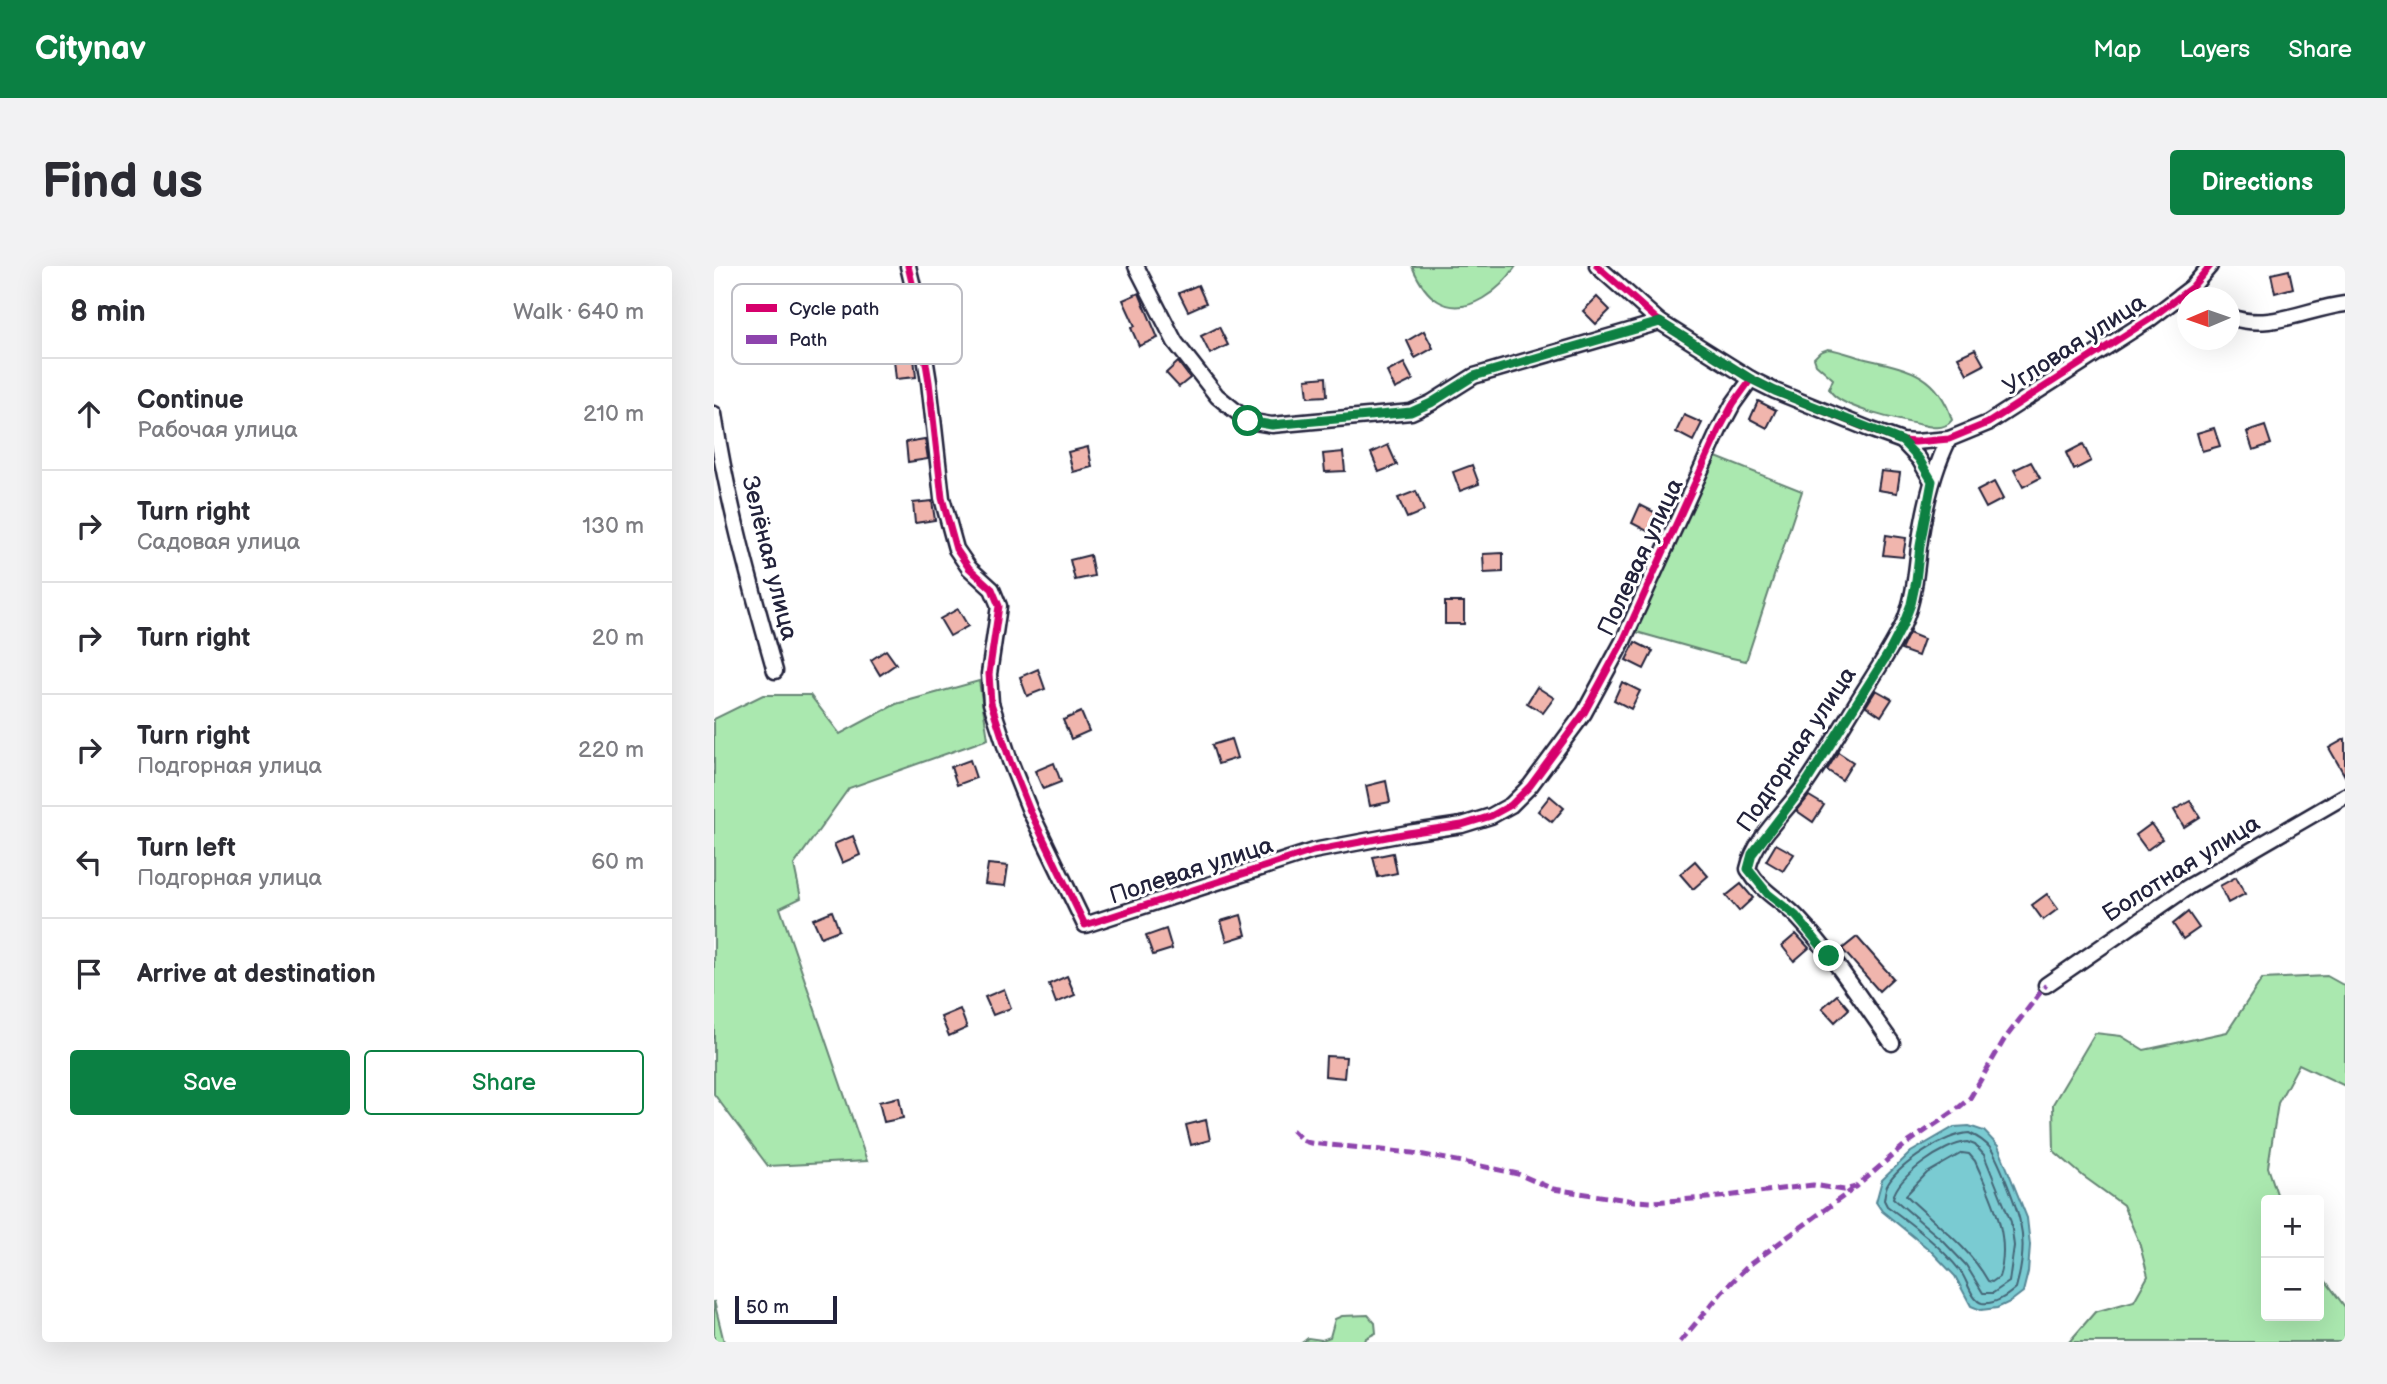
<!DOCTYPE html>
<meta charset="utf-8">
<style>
body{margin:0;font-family:"Balsamiq Sans",sans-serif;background:#f2f2f3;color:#2b2b33}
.controls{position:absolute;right:21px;bottom:21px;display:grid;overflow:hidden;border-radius:7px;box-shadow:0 7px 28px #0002}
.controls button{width:63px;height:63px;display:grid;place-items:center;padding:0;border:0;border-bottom:2px solid #e1e1e2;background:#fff;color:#2b2b33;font:35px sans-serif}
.compass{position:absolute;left:1463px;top:21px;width:63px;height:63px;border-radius:50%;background:#fff;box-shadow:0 7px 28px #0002;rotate:268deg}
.scale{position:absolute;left:21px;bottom:18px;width:102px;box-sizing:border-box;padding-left:7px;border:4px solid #22223b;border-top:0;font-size:19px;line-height:24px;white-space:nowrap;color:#22223b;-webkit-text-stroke:5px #fff;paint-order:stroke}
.stop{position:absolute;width:21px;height:21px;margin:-16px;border:5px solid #0b8043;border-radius:50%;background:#fff}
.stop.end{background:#0b8043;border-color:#fff;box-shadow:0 2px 7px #0008}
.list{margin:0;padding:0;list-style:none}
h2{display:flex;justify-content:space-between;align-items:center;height:91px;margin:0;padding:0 28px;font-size:30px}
h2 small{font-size:23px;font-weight:400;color:#7c7c81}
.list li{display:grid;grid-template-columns:46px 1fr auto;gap:21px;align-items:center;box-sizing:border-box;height:112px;padding:0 28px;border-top:2px solid #e1e1e2}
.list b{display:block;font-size:26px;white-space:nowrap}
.list p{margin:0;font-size:23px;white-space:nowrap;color:#7c7c81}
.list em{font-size:23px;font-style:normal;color:#7c7c81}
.actions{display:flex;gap:14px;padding:21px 28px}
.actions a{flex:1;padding:16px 0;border:2px solid #0b8043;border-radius:7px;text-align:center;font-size:24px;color:#0b8043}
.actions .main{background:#0b8043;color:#fff}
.icon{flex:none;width:38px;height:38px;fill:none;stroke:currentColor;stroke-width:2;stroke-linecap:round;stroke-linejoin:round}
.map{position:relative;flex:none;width:1631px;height:1076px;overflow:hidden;border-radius:7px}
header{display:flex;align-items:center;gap:42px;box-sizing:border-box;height:98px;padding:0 35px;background:#0b8043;color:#fff}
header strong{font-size:33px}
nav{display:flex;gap:38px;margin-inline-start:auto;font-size:24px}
.intro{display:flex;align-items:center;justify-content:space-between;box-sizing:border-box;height:168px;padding:0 42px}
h1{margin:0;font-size:49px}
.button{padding:18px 32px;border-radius:7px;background:#0b8043;color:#fff;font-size:24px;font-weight:700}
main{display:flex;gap:42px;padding:0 42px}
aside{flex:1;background:#fff;border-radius:7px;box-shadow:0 7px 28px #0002}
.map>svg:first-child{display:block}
</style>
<header>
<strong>Citynav</strong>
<nav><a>Map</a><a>Layers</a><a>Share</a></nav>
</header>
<div class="intro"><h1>Find us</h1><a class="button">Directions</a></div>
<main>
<aside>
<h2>8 min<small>Walk · 640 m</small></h2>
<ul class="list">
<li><svg class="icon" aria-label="ahead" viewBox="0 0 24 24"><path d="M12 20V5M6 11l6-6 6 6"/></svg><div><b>Continue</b><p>Рабочая улица</p></div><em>210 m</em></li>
<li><svg class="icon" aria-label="right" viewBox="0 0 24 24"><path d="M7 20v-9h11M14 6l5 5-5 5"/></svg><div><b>Turn right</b><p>Садовая улица</p></div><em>130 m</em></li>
<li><svg class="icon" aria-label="right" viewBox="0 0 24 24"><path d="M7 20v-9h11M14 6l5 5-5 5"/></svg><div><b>Turn right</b></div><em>20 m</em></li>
<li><svg class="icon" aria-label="right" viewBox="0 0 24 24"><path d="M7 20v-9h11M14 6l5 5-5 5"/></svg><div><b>Turn right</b><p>Подгорная улица</p></div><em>220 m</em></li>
<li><svg class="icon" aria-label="left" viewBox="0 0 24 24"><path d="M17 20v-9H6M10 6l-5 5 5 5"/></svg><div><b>Turn left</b><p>Подгорная улица</p></div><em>60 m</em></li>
<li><svg class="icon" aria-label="arrive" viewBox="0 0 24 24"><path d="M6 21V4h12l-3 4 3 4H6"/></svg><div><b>Arrive at destination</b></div></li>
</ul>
<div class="actions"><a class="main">Save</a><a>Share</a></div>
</aside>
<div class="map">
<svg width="1631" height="1076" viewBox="0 0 1631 1076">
<rect width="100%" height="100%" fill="#fff"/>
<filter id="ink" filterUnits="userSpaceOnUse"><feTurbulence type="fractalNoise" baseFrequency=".0143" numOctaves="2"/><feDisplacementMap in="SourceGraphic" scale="14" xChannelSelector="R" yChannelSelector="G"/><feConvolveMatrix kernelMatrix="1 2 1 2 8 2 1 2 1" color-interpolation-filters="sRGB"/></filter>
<g filter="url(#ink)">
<g fill="#aae8af" stroke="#668575" stroke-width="2">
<path d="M698,0h104c-14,22 -49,53 -78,35 -12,-7 -21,-23 -26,-35z"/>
<path d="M1114,83c15,2 28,8 42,11 41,9 69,16 82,60 -5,7 -12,8 -20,7 -23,-5 -93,-17 -103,-38l4,-10 -17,-15 -2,-6 6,-6z"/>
<path d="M1002,191l86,34 -56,170 -28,-6 -85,-24z"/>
<path d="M265,415l9,58 -139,49 -55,77 7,33 -21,10 87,253 -99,5 -54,-72v-375l49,-24h47l30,39 56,-30z"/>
<path d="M1613,710l18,10v100l-46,-22 -21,39 -10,64 11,33h-13v116h53v-44l26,35v35h-276l26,-30 39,-11 14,-25 -9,-34 -16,-37 -40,-29 -29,-25 -1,-47 42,-71 26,3 23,14 83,-18 35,-53z"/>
<path d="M0,1035l10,41h-10z"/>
<path d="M654,1049l7,8 1,10 -10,5 -1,4h-62l5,-4 14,2 8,-3 5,-18 7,-3z"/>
</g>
<path fill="#7acbd2" stroke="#578796" stroke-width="2" d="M1255,860l15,5 14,15 29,72 3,27 -2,27 -5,20 -13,10 -13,6 -16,2 -10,-4 -16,-30 -24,-25 -49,-40 -6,-9 6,-22 29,-28 43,-25z"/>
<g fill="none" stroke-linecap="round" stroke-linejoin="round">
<g stroke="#456677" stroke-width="2">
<path d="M1255,867c9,4 16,8 22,16 8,12 26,58 29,73 5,21 2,45 -4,66 -9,8 -21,17 -34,15 -10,-2 -15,-23 -21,-31 -19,-25 -48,-47 -74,-66l-3,-6c1,-5 1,-12 4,-16 12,-20 58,-50 81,-51z"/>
<path d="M1253,876l8,3 9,10 27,67 3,24 -5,36 -16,11h-10l-17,-28 -24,-25 -49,-42c5,-22 51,-54 74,-56z"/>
<path d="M1248,887l7,1 6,7c16,37 37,75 24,116l-7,5 -4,-1c-21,-37 -53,-57 -82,-86l21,-22z"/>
</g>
</g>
<g fill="#f0b5ad" stroke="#22223b" stroke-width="2">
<path d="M1575,4l4,18 -18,5 -4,-19z"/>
<path d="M484,19l8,18 -18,8 -9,-18z"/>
<path d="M425,27l19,45 -19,8 -8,-18 4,-2 -12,-26z"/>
<path d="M883,31l13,13 -14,14 -13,-13z"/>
<path d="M505,61l9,18 -18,9 -9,-18z"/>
<path d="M710,65l9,17 -18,10 -8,-17z"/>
<path d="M1261,83l9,16 -17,9 -9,-17z"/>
<path d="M200,92l2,19 -20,2 -2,-19z"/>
<path d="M464,96l12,16 -11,9 -13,-14z"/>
<path d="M690,97l9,17 -18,9 -8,-17z"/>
<path d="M612,111l1,19 -19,1 -2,-18z"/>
<path d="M1044,135l18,9 -9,18 -17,-9z"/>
<path d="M970,149l18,8 -9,18 -17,-9z"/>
<path d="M1551,160l6,18 -18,6 -6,-18z"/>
<path d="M1500,162l6,18 -18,5 -5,-18z"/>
<path d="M211,173l3,20 -20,3 -2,-20z"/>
<path d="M1369,178l8,17 -17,9 -8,-17z"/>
<path d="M674,179l9,20 -18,7 -8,-19z"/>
<path d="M374,181l4,20 -19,5 -5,-20z"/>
<path d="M629,186l2,19 -20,1 -2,-18z"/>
<path d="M1317,196l9,16 -17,9 -9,-17z"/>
<path d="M758,199l7,19 -19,7 -7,-19z"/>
<path d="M1167,205l19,2 -3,20 -19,-3z"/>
<path d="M1280,216l9,17 -17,9 -9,-17z"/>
<path d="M702,225l8,20 -17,7 -9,-20z"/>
<path d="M218,235l3,19 -20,3 -2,-20z"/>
<path d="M926,239l18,9 -9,18 -17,-9z"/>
<path d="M1172,269l20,3 -3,19 -20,-2z"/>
<path d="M789,287v19l-19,1 -1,-19z"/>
<path d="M376,289l4,21 -19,4 -5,-20z"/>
<rect x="731" y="336" width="19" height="22"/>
<path d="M244,343l10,17 -18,10 -10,-17z"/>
<path d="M1195,367l15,6 -6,17 -17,-6z"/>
<path d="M921,376l18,9 -9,18 -18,-9z"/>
<path d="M172,384l10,14 -16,11 -9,-15z"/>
<path d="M324,403l7,20 -18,7 -7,-19z"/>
<path d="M908,416l18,9 -9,18 -17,-9z"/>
<path d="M823,421l17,11 -11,15 -16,-10z"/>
<path d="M1162,424l16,9 -11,17 -15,-10z"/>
<path d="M367,446l8,19 -18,8 -8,-19z"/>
<path d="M517,473l6,19 -19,6 -6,-19z"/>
<path d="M1631,473v37l-16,-28z"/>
<path d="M1124,486l15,10 -11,18 -15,-10z"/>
<path d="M256,494l6,18 -19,7 -6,-18z"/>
<path d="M340,497l7,19 -18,7 -8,-18z"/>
<path d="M672,515l4,21 -20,4 -4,-20z"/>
<path d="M836,530l14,12 -12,14 -14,-11z"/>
<path d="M1095,530l15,9 -11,17 -16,-11z"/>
<path d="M1476,535l10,16 -16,10 -10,-17z"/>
<path d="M1437,558l11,15 -15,11 -11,-15z"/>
<path d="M139,570l7,19 -18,8 -8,-19z"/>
<path d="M1062,578l18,10 -11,17 -17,-10z"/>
<path d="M679,587l4,20 -19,4 -5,-20z"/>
<path d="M981,595l13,15 -15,13 -13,-15z"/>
<path d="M274,598l20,2 -3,20 -20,-2z"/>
<path d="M1522,611l9,17 -17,9 -8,-17z"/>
<path d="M1027,618l12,14 -14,13 -13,-15z"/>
<path d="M1333,628l11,15 -15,11 -11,-15z"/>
<path d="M118,645l7,19 -18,7 -8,-18z"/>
<path d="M1474,646l11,16 -16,11 -10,-15z"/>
<path d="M527,649l5,20 -19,6 -6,-20z"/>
<path d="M452,663l6,20 -19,6 -7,-19z"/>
<path d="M1082,668l13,14 -15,13 -12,-15z"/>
<path d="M1143,671l36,41 -14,13 -37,-42z"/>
<path d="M353,710l8,19 -19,8 -7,-19z"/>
<path d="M290,723l7,19 -18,7 -8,-18z"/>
<path d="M1123,729l12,14 -14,13 -13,-14z"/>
<path d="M246,743l7,19 -18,8 -8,-19z"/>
<path d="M612,790l20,1 -2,21 -19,-2z"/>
<path d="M185,831l4,21 -19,4 -5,-20z"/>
<path d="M492,854l4,20 -19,5 -5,-20z"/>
</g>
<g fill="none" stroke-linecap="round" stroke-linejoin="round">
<defs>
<g id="minor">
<path d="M194,0l7,29 14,87 13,116 14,51 13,19 23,21 7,17 -10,68 2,29 19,58 20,50 55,114 228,-74 95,-18 54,-8 29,-9 20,-11 19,-19 54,-73 39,-72 96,-211 14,-26 18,-25"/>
<path d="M422,0l39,76 42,54 31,25 24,4 139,-13 20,-9 43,-27 186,-54"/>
<path d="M883,0l63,56 91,57 24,12 94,38 33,12 13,1 34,-3 39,-16 162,-104 42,-32 18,-21"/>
<path d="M1516,51c40,14 75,-8 115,-13"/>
<path d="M0,148c13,87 37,172 61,257"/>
<path d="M1188,175l17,18 13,22"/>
<path d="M1332,719l142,-98 157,-91"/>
<path d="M1178,777c-30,-42 -59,-88 -94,-125 -18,-19 -35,-24 -50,-49 7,-32 38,-57 57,-84 19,-27 36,-57 54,-86 15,-24 31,-48 44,-74 11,-25 13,-51 16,-78 5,-37 13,-74 30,-108"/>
</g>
</defs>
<use href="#minor" stroke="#22223b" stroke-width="19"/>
<use href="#minor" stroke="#fff" stroke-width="14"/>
<g stroke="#8e44ad" stroke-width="5" stroke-dasharray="10 5" stroke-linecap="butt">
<path d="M578,864l10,10 8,3 103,10 50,9 55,12 35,15 81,12 19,1 66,-5 94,-12 31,5 12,-3 50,-43 50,-34 14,-12 34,-58 42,-55"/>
<path d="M966,1076l42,-50 27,-27 103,-75"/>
</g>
<defs>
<g id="cycleway">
<path d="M194,0l7,29 14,87 13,116 14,51 13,19 23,21 7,17 -10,68 2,29 19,58 20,50 55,114 228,-74 95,-18 54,-8 29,-9 20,-11 19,-19 54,-73 39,-72 96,-211 14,-26 18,-25"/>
<path d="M883,0l63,56 91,57 24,12 94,38 33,12 13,1 34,-3 39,-16 162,-104 42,-32 18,-21"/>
</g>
</defs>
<use href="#cycleway" stroke="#fff" stroke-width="11"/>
<use href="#cycleway" stroke="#d6006c" stroke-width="7"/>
</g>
</g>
<g fill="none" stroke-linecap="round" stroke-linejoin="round" filter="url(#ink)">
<path stroke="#0b8043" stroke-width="9" d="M534,155l24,4 139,-13 20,-9 43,-27 186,-54 91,57 24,12 127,50 17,18 13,22 -12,65 -4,35 -5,23 -8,21 -14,27 -85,134 -52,68 -4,15 20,25 28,22 33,40"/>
</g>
<g text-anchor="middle" stroke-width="6" stroke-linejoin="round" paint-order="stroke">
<g font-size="24" fill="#22223b" stroke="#fff">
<text transform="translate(1360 78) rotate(-33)" y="8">Угловая улица</text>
<text transform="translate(926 291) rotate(-65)" y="8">Полевая улица</text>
<text transform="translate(56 292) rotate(76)" y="8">Зелёная улица</text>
<text transform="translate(1082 483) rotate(-56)" y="8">Подгорная улица</text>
<text transform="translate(1467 602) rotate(-32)" y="8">Болотная улица</text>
<text transform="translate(477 604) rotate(-18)" y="8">Полевая улица</text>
</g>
</g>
<rect x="18" y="18" width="230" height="80" rx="10" fill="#fff" stroke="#bdbdc4" stroke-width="2"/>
<rect x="32" y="38" width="31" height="8" fill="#d6006c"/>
<rect x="32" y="69" width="31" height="9" fill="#8e44ad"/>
<g font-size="19" fill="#22223b">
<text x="75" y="49">Cycle path</text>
<text x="75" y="80">Path</text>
</g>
</svg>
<div class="controls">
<button>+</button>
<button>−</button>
</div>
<svg class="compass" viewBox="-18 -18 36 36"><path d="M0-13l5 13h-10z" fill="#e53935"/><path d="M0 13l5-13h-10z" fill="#7c7c81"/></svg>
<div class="scale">50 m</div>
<div class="stop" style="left:534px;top:155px"></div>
<div class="stop end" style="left:1115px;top:690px"></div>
</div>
</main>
